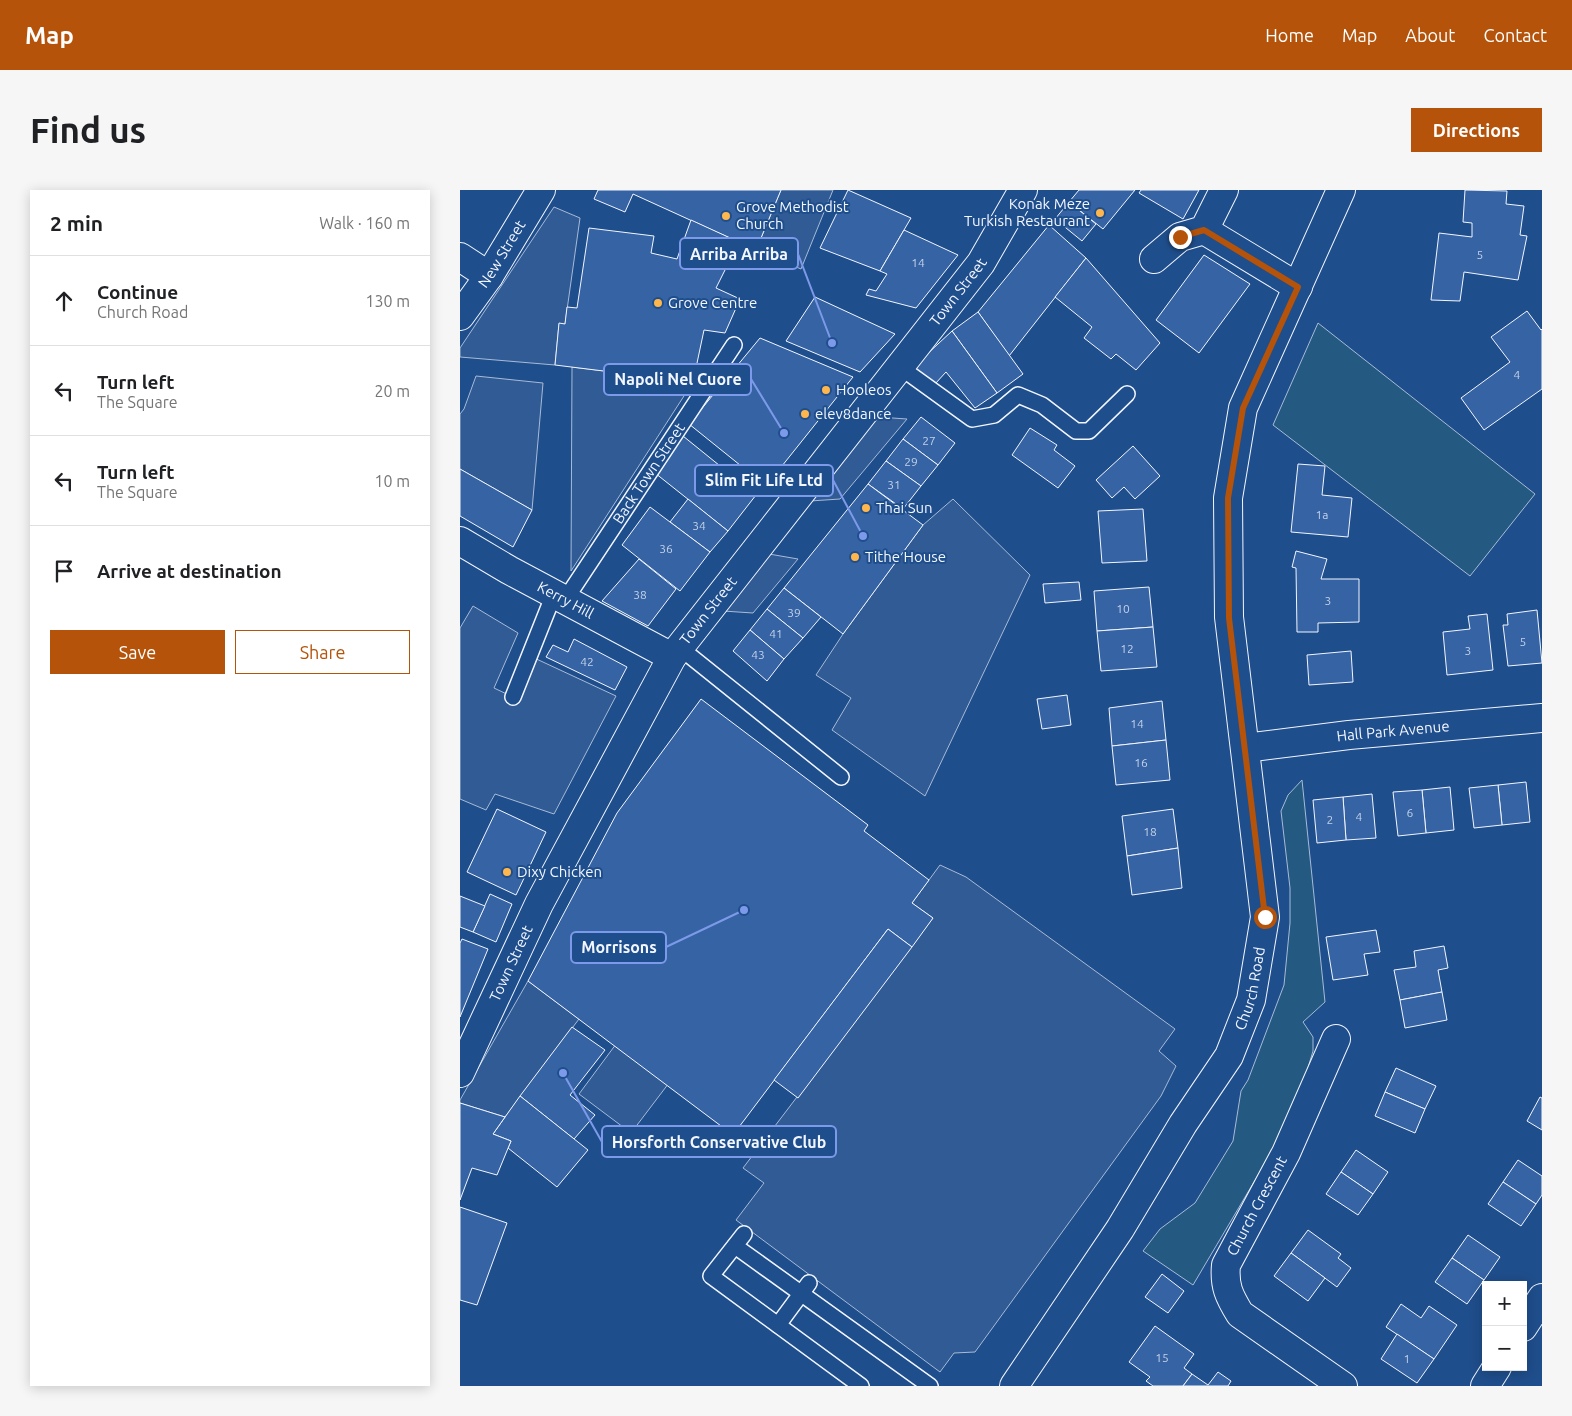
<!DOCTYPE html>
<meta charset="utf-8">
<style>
body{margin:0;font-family:Ubuntu,sans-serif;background:#f6f6f6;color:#202124}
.controls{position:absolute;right:15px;bottom:15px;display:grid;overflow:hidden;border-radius:0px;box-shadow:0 2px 12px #0003}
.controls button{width:45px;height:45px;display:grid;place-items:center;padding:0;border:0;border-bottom:1px solid #e0e0e0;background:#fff;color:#202124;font:25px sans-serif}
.stop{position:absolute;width:15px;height:15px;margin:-11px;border:4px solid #b45309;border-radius:50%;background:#fff}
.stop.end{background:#b45309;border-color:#fff;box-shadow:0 1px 5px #0008}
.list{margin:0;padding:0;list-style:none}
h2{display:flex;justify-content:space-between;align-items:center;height:65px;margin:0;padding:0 20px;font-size:21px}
h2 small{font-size:16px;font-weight:400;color:#757577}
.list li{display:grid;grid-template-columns:32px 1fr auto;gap:15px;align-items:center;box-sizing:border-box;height:90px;padding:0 20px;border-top:1px solid #e0e0e0}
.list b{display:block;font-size:19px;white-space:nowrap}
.list p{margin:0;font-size:16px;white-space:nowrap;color:#757577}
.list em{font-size:16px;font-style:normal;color:#757577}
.actions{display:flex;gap:10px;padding:15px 20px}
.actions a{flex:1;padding:11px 0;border:1px solid #b45309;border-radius:0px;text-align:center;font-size:18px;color:#b45309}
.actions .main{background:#b45309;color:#fff}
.icon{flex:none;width:28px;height:28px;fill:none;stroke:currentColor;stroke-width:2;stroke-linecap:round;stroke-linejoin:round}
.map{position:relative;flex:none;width:1082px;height:1196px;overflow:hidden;border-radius:0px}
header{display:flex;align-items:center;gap:30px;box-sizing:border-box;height:70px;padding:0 25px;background:#b45309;color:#fff}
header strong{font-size:24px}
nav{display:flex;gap:28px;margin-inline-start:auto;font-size:18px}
.intro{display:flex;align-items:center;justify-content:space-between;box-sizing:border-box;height:120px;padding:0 30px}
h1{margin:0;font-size:35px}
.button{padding:12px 22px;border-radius:0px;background:#b45309;color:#fff;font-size:18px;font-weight:700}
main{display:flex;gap:30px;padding:0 30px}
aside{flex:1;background:#fff;border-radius:0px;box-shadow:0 2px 12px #0003}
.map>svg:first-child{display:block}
</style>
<header>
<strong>Map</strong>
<nav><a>Home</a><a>Map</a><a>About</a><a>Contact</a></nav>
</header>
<div class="intro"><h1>Find us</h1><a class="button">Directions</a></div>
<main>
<aside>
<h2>2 min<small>Walk · 160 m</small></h2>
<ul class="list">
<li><svg class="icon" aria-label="ahead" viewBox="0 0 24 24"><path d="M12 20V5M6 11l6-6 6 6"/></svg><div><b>Continue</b><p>Church Road</p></div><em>130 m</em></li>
<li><svg class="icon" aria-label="left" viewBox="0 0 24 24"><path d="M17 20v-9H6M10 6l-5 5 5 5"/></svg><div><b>Turn left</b><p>The Square</p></div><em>20 m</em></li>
<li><svg class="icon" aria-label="left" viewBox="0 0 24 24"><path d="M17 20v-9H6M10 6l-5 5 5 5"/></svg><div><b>Turn left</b><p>The Square</p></div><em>10 m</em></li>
<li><svg class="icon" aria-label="arrive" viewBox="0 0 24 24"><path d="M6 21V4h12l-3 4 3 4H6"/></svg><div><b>Arrive at destination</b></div></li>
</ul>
<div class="actions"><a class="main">Save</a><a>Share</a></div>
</aside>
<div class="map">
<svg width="1082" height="1196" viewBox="0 0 1082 1196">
<rect width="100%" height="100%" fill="#1f4e8c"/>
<g fill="#245a82" stroke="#a8bbd7">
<path d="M858,133l217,171 -65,82 -197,-151z"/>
<path d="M842,590l23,222 -22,20 10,15v14l-14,47 -32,62 -74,125 -50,-34 17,-22 35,-26 38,-62 8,-50 7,-11 36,-95 6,-62v-35l-9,-77 7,-16z"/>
</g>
<g fill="#305b95" stroke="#a8bbd7">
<path d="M321,0h52l-32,79 -45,-19z"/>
<path d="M94,17l26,11 -15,106h-6l-4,41 -95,-8v-9z"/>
<path d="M112,177l121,15 -122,189z"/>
<path d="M16,186l67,7 -11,127 -72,-41v-55l4,-5z"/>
<path d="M418,227l29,2 -67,80 -30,2z"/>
<path d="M493,309l77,76 -105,221 -93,-66 19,-32 -35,-23 27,-41 80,-109z"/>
<path d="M309,364l29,5 -45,54 -30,-2z"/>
<path d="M13,416l45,27 -24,55 19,9 17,-41 86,40 -62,118 -59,-20 -9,16 -26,-11v-171z"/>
<path d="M480,675l26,12 209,152 -16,22 17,15 -15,30 -186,256 -21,1 -14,19 -204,-152 28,-37 -21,-15 190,-250 -21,-15z"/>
<path d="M68,791l51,38 -74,98 -45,-14v-3z"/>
<path d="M162,846l53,39 -44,58 -52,-39z"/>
</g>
<g fill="#3563a3" stroke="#f2f6ff">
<path d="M138,0h183l-25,60 -123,-56 -8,18 -31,-13z"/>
<path d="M388,0l63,28 -31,53 -60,-23z"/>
<path d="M619,0h56l-32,39 -34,-27z"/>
<path d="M681,0h58l-16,29 -44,-26z"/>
<path d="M1005,0l42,1 -1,13 18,2 -4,29 7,1 -9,44 -54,-8 -4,29 -29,-1 8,-67 33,4v-14l-9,-1z"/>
<path d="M609,12l27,22 -14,17 -27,-22z"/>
<path d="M231,30l48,22 -23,46 24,11 -15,34 -21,-3 -11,52 -138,-17 4,-42 6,1 2,-17 10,1 12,-80 65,8 -3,17 26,6z"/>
<path d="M589,35l37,33 -77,98 -31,-44z"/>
<path d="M444,40l54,25 -42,53 -50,-13 3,-6 7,2 11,-17 -7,-3z"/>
<path d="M744,65l46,29 -51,69 -43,-33z"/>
<path d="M626,68l74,85 -24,27 -20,-16 -5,5 -27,-21 8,-11 -37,-30z"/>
<path d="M355,107l80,37 -35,38 -74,-31z"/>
<path d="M1067,121l14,19 1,-1v60l-58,41 -23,-32 49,-36 -19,-25z"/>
<path d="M518,122l45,62 -26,19 -45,-62z"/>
<path d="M492,141l45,62 -22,15 -29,-36 -11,12 -20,-16 10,-12z"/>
<path d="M300,148l93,39 -87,109 -77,-62z"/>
<path d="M461,227l34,26 -17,22 -35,-26z"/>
<path d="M570,238l27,17 -3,5 21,16 -17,22 -46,-33z"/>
<path d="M223,246l73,59 -28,36 -73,-58z"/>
<path d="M443,249l35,26 -17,21 -35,-25z"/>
<path d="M673,256l27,30 -25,23 -11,-12 -12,11 -16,-18z"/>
<path d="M426,271l35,25 -18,23 -35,-25z"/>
<path d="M838,274l27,2 -3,29 30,3 -4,39 -57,-5z"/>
<path d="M0,279l72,41 -19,37 -53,-31z"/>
<path d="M408,294l55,41 -80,109 -59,-46z"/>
<path d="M228,309l40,32 -18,21 -40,-30z"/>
<path d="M190,317l60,45 -30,39 -58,-46z"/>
<path d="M683,319l4,52 -45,2 -4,-52z"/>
<path d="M836,361l31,8 -6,20h38v43l-41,1v9h-21l-1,-64 -4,-1z"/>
<path d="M179,369l37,30 -28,37 -46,-25z"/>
<path d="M619,392l2,18 -36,3 -2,-19z"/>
<path d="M689,397l4,40 -56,4 -3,-40z"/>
<path d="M324,398l37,29 -18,21 -36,-29z"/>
<path d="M307,419l36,29 -19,21 -34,-29z"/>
<path d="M1077,420l5,53 -34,3 -5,-41h5l-1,-11z"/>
<path d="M1027,424l6,56 -46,5 -4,-43 27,-3 -2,-13z"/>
<path d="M693,437l4,40 -56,4 -4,-40z"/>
<path d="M290,440l34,29 -17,22 -34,-30z"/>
<path d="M114,449l53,28 -12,23 -69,-33 7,-12 15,7z"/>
<path d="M891,461l2,31 -44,3 -2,-30z"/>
<path d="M607,505l4,30 -29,4 -5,-30z"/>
<path d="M241,509l167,126 -4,6 65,49 -17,23 21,15 -21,29 -24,-18 -155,206 -205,-154 89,-168z"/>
<path d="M702,511l4,39 -54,6 -3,-38z"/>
<path d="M706,550l4,40 -54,5 -4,-39z"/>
<path d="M1066,592l4,40 -28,3 -4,-40z"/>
<path d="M1038,595l4,40 -28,3 -5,-40z"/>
<path d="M990,597l4,43 -28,3 -4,-43z"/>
<path d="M962,600l4,43 -28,3 -5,-44z"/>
<path d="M912,604l4,44 -30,2 -3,-43z"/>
<path d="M883,607l3,43 -29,3 -4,-43z"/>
<path d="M37,619l49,23 -30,63 -49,-23z"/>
<path d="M713,619l5,39 -51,8 -5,-40z"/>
<path d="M718,658l4,40 -50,7 -5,-39z"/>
<path d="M30,704l22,10 -16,38 -23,-10z"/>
<path d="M0,706l25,10 -12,26 -13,-5z"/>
<path d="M428,739l24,18 -114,151 -24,-18z"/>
<path d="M916,740l4,22 -16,2 4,21 -35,5 -7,-43z"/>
<path d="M2,749l26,10 -28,68v-74z"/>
<path d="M984,756l4,22 -10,2 4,22 -42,8 -6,-30 22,-3 -2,-16z"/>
<path d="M982,802l5,28 -42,8 -5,-28z"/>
<path d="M112,837l33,23 -35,45 25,20 -21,24 -54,-43z"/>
<path d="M936,878l40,18 -11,23 -40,-17z"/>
<path d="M925,902l40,17 -10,24 -40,-17z"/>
<path d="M60,906l68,54 -31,37 -49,-39 3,-7 -18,-7z"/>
<path d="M1080,907l2,1v32l-15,-9z"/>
<path d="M0,913l45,14 -12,17 18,7 -14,34 -25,-7 -12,32z"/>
<path d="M896,960l32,22 -15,22 -32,-22z"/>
<path d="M1058,970l24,16v19l-6,9 -33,-22z"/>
<path d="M881,982l32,22 -15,21 -32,-21z"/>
<path d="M1043,992l33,22 -15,22 -33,-22z"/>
<path d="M0,1017l47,16 -30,82 -17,-5z"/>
<path d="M848,1040l33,24 -3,4 13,10 -14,19 -46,-34z"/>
<path d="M1008,1045l32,22 -16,23 -32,-22z"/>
<path d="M831,1063l34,25 -17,23 -34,-25z"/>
<path d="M992,1068l32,22 -17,24 -32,-22z"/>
<path d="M702,1084l22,17 -16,22 -23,-16z"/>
<path d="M941,1114l20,14 8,-12 28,19 -23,34 -48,-32z"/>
<path d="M695,1136l39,28 -10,14 8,6 -9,12h-30l-7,-5 4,-4 -21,-15z"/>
<path d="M937,1144l37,25 -17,24 -36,-24z"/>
<path d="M758,1182l13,9 -3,5h-45l9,-12 16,11z"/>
</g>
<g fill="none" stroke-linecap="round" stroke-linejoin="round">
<defs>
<g id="lane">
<path d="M440,177l72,52 22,-4 24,-20 24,10 34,26h13l38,-37"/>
<path id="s1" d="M105,410l169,-255"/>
<path d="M219,457l162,130"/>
<path d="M53,507l41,-103"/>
<path d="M284,1044l-33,42 150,110"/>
<path d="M275,1056l195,140"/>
<path d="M318,1135l31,-42"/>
</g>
<g id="street">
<path d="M744,40l94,57"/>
<path d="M0,67l29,19"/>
<path d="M694,69l26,-22 24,-7 20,-40"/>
<path id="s2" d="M0,126l29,-40 52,-86"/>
<path id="s3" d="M0,351l49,29 163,87"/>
<path id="s4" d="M785,558l104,-13 193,-17"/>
<path d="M876,849l-50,114 -60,112c-2,21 3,31 14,49l103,72"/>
<path id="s5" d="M0,883l79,-169 133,-247 309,-394 42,-73"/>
<path d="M1063,1137l19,-29"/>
<path d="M1025,1196l12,-19"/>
</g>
<g id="secondary">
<path id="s6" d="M554,1196l106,-157 63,-105 46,-68 22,-56 14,-83 -36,-300 -1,-119 15,-90 98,-218"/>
</g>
</defs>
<use href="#lane" stroke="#f2f6ff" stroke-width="18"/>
<use href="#street" stroke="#f2f6ff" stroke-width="30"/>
<use href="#secondary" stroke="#f2f6ff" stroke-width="30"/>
<use href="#lane" stroke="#1f4e8c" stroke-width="15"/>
<use href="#street" stroke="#1f4e8c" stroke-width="28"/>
<use href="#secondary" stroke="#1f4e8c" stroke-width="28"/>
</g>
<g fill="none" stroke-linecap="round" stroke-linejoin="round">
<path stroke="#b45309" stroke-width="6" d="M720,47l24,-7 94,57 -55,121 -15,90 1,120 36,299"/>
</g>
<g fill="#ffb74d" stroke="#1f4e8c" stroke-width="2">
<circle cx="640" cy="23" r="5"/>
<circle cx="266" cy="26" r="5"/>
<circle cx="198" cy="113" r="5"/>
<circle cx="366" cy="200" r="5"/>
<circle cx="345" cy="224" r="5"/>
<circle cx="406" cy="318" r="5"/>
<circle cx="395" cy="367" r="5"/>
<circle cx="47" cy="682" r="5"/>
</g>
<g text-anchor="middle" stroke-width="4" stroke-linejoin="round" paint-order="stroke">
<g font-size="12" fill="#c3d1e8">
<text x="1020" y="69">5</text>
<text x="458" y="77">14</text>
<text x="1057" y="189">4</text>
<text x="469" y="255">27</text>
<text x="451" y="276">29</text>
<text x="434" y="299">31</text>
<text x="862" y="329">1a</text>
<text x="239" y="340">34</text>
<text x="206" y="363">36</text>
<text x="180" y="409">38</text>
<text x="868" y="415">3</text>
<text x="663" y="423">10</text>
<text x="334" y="427">39</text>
<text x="316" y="448">41</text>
<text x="1063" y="456">5</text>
<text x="667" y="463">12</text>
<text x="1008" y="465">3</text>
<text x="298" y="469">43</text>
<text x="127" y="476">42</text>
<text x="677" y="538">14</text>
<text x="681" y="577">16</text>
<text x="950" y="627">6</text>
<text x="899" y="631">4</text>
<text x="870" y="634">2</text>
<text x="690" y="646">18</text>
<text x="702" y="1172">15</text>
<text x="947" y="1173">1</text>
</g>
<g font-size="15" fill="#f2f6ff" stroke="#1f4e8c" text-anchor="start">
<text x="630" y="19" text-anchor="end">Konak Meze<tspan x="630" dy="17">Turkish Restaurant</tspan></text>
<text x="276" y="22">Grove Methodist<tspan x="276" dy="17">Church</tspan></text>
<text x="208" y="118">Grove Centre</text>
<text x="376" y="205">Hooleos</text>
<text x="355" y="229">elev8dance</text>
<text x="416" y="323">Thai Sun</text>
<text x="405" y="372">Tithe House</text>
<text x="57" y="687">Dixy Chicken</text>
</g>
<g font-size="15" fill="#f2f6ff" stroke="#1f4e8c">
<text dy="5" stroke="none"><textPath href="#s2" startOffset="75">New Street</textPath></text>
<text dy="5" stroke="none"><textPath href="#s5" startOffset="931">Town Street</textPath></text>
<text dy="5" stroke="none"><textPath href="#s1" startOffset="152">Back Town Street</textPath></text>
<text dy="5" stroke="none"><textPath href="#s3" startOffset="121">Kerry Hill</textPath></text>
<text dy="5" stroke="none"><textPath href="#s5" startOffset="526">Town Street</textPath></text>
<text dy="5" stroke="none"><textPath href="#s4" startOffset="149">Hall Park Avenue</textPath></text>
<text dy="5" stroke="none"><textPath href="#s5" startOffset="121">Town Street</textPath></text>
<text dy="5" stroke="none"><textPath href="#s6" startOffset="465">Church Road</textPath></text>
<text transform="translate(797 1016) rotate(-62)" y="5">Church Crescent</text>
</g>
</g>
<path fill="none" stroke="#7d9aea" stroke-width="2" d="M372 153L338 64M324 243L291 189M403 346L373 290M284 720L206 757M103 883L142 952"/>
<g fill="#7d9aea" stroke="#1f4e8c" stroke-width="2">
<circle cx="372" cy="153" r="5"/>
<circle cx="324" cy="243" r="5"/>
<circle cx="403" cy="346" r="5"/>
<circle cx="284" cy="720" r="5"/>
<circle cx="103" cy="883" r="5"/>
</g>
<g fill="#1f4e8c" stroke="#7d9aea" stroke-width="2">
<rect x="220" y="48" width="118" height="31" rx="5"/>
<rect x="144" y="174" width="147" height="31" rx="5"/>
<rect x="235" y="275" width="138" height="31" rx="5"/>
<rect x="111" y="742" width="95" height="31" rx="5"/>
<rect x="142" y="936" width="234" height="31" rx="5"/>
</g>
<g font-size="16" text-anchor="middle" font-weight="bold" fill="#f2f6ff">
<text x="279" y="70">Arriba Arriba</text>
<text x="218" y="195">Napoli Nel Cuore</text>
<text x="304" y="296">Slim Fit Life Ltd</text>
<text x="159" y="763">Morrisons</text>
<text x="259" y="958">Horsforth Conservative Club</text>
</g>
</svg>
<div class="controls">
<button>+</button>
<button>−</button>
</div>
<div class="stop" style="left:805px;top:727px"></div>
<div class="stop end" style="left:720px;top:47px"></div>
</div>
</main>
